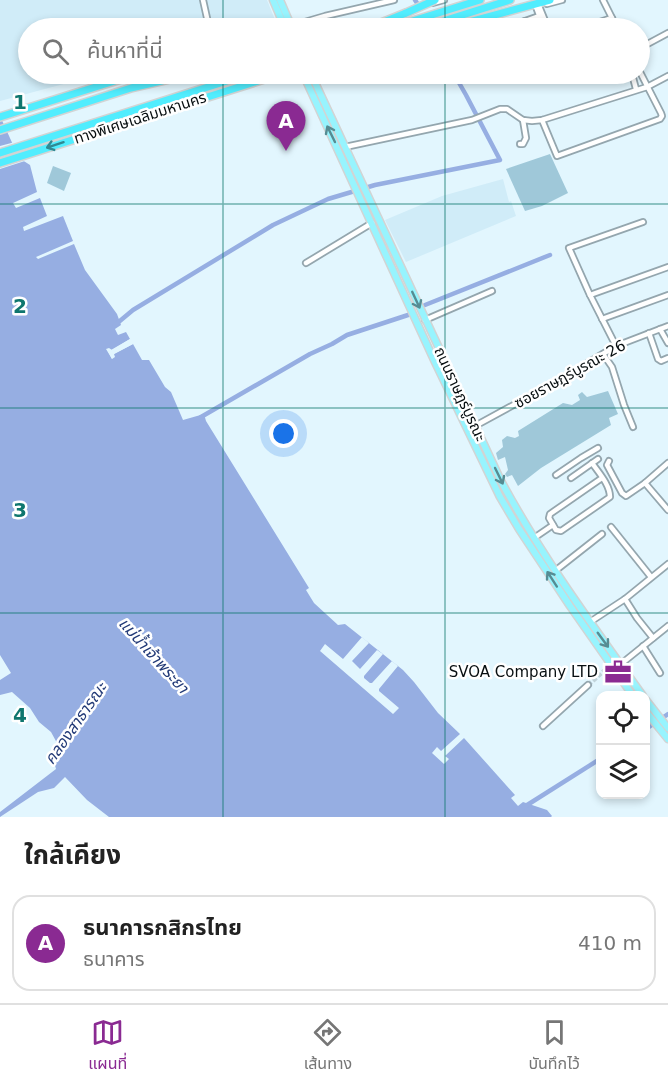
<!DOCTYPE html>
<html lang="th">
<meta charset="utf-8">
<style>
body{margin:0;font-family:"DejaVu Sans","Noto Sans Thai",sans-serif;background:#f2f2f2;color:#222}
.controls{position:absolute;right:18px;bottom:18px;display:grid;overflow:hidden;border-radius:12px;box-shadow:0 3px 9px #0003}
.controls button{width:54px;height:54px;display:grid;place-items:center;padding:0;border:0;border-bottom:2px solid #e0e0e0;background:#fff;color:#222;font:30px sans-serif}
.you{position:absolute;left:284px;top:434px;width:21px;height:21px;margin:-15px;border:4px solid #fff;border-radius:50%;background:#1a73e8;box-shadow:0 0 0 9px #1a73e833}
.badge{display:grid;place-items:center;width:39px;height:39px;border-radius:50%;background:#8a2a92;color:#fff;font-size:20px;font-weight:700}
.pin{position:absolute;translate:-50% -50px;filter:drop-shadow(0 2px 3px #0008)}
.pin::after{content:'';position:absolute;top:32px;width:21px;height:18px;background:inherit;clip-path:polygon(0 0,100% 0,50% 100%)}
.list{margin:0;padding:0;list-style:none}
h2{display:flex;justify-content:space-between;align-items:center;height:78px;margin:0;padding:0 24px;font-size:26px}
h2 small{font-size:20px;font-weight:400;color:#767676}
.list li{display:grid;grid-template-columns:39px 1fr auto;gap:18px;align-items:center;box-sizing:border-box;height:96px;margin:0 12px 12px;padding:0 12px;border:2px solid #e0e0e0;border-radius:18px}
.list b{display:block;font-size:22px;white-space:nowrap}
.list p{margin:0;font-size:20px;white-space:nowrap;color:#767676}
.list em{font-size:20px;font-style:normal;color:#767676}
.icon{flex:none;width:33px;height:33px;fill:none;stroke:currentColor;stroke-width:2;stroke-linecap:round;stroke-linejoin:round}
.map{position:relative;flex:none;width:668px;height:817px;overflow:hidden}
.search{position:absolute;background:#fff;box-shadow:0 3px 9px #0003;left:18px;right:18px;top:18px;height:66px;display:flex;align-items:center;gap:15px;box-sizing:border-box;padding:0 21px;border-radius:33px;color:#767676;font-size:22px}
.sheet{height:186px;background:#fff}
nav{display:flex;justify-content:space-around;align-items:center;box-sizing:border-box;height:84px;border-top:2px solid #e0e0e0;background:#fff;font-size:16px;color:#767676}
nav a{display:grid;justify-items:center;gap:3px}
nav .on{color:#8a2a92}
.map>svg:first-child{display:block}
</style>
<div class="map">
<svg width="668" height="817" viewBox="0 0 668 817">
<rect width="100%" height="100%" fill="#e2f6fe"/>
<g fill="#d0ecf8">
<path d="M0,0h267l11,27 -7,1h-243v46h73l-101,27z"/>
<path d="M503,179l6,23 2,-1 5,15 -110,46 -21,-42 57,-24z"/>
</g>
<g fill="#9fc8d9">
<path d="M550,154l18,39 -26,13 -17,5 -19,-42z"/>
<path d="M53,166l18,7 -7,18 -17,-8z"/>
<path d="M608,391l10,23 -9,4 2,7 -70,43 -23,18 -6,-11 -5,2 -2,-3 3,-4 -3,-13 -7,3 -2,-7 7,-6 -1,-7 5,-4 8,2 4,-2 -1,-5 45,-28 9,2 8,-5 -2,-5 4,-3 5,5z"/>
</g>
<path fill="#96aee2" d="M0,116l19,42 11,7 7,27 -24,11 3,5 24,-10 7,18 -24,11 1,4 39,-15 10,25 -37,16 2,2 36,-15 11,26 32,44 4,11 -6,4 3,6 8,-3 4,7 -19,11 -4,-1 5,10 2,-5 19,-10 9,16h7l16,27 6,5 12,28 21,-6 2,7 103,167 -3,2 8,13 24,22 7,-1 58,46 11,12 24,31 22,21 -19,17 -4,-4 -5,6 12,11 5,-5 -4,-3 19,-18 51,57 -4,3 7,8 5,-4 24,8 5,6 -1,1h-442l-22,-17 -22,-23 -11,11 -16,4 -38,25v-5l56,-43 -3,-11 4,-15 -6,-11 -12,-10 -9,-14 -18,-16 -12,3v-15l11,-7 -11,-18z"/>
<g fill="#e2f6fe">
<path d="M15,142l6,14 7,4 -28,9v-23z"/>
<path d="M130,339l3,5 -19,10 1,3 -3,2 -6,-10 3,-1 3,2z"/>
<path d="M362,637l7,6 -17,18 8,8 17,-19 6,4 -19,22v2l6,5h2l20,-22 6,5 -19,23v2l20,17 -6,6 -73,-63 5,-7 18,15z"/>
</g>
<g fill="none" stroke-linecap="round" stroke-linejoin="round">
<g stroke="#96aee2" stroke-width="4.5">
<path d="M415,0l2,3"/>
<path d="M425,305l125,-50"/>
<path d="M115,325l18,-15 140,-85 55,-26 47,-14 125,-25 -34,-65 -12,-21"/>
<path d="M201,417l109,-63 22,-10 15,-9 61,-20"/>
<path d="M646,729l22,-15"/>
<path d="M524,807l76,-48"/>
</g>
<path stroke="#c1d3da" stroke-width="4.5" stroke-dasharray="4.5 2" stroke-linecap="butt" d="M588,685l17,-15"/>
<defs>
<g id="minor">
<path d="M203,0l6,27 -1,1"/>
<path d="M603,0l14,28"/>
<path d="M433,3l11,-3"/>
<path d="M547,4l15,-4"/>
<path d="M539,6l9,22"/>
<path d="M536,7l8,21"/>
<path d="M525,21l14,-5"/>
<path d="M291,26l34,-10 69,-16"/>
<path d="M356,28l18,-5"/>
<path d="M460,28l36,-10"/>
<path d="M503,28l22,-7 2,7"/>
<path d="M581,28l31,-10"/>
<path d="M640,48l28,-15"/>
<path d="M632,74l4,15"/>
<path d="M542,120l15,36 103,-37 2,-3 -1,-3 -21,-41"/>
<path d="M520,144h3l3,-6 -3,-18"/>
<path d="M345,147l127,-27 28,-11h7l16,11 9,1 10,-1 105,-33 21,-11"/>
<path d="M306,263l66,-40"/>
<path d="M590,295l78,-28"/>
<path d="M602,319l66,-24"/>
<path d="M425,320l67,-29"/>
<path d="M660,329l8,14"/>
<path d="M649,333l9,26 3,2 7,-3"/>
<path d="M616,346l-26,-51 -21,-47 74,-26"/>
<path d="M603,354l9,13 12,38 9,22"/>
<path d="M475,426l86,-47 55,-33 52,-20"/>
<path d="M609,461l-2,4 15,28 4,3 19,-13 23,-20"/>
<path d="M592,463c7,10 18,22 18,34l-49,34 -5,-1 -7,-12 1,-4 52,-36"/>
<path d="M556,475l25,-17 17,-10"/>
<path d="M571,478l27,-19"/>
<path d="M645,483l23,27"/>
<path d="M611,527l40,50"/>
<path d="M534,538l19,-13"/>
<path d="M555,571l47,-37"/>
<path d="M625,599l12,19 16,20"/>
<path d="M590,622l35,-23 43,-35"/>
<path d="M643,646l17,27"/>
<path d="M621,664l47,-38"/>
<path d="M543,726l45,-41"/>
</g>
<g id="major">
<path d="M273,0l12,28"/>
<path d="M280,0l12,28"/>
<path d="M303,74l131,286 66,137 19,32 51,77 63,90"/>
<path d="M311,74l190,407c41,76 92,145 142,215"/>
<path d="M646,700l22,28"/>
<path d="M646,712l22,27"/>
</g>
<g id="highway">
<path d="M369,28l37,-15"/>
<path d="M390,28l90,-28"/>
<path d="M421,28l89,-28"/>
<path d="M447,28l103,-28"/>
<path d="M0,117l137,-43"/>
<path d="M0,130l131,-42 61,-14"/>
<path d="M0,153l249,-79"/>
<path d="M0,163l280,-89"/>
</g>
</defs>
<use href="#minor" stroke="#94a6ae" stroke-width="8"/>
<use href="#major" stroke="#d2d4d4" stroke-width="9"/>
<use href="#highway" stroke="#d2d4d4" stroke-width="10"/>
<use href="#minor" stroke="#fff" stroke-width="4.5"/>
<use href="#major" stroke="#97f4fe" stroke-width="6"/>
<use href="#highway" stroke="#51edfe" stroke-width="7"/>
<defs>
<path id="highway-bridge" d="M406,13l29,-13"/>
</defs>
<use href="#highway-bridge" stroke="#d2d4d4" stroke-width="10" stroke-linecap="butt"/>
<use href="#highway-bridge" stroke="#51edfe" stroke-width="7"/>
</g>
<defs><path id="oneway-shaft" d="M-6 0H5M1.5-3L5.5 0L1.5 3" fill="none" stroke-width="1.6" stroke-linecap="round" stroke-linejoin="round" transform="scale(1.5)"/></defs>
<g stroke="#568c93">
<use href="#oneway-shaft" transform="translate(331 134) rotate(-116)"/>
<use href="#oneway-shaft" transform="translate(416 300) rotate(65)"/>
<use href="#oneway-shaft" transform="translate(499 476) rotate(64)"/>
<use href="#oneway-shaft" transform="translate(552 579) rotate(-123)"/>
<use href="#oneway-shaft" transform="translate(603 640) rotate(54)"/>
</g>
<use stroke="#308993" href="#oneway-shaft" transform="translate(55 145) rotate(162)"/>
<path fill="none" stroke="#0f766e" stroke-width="1.5" stroke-opacity="0.55" d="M223,0v28M445,0v28M223,74v743M445,74v743M0,204h668M0,408h668M0,613h668"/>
<defs>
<symbol id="office-bare" viewBox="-9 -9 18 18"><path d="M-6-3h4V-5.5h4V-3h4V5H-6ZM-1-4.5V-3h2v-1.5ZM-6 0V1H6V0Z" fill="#8a2a92" stroke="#fff" stroke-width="2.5" paint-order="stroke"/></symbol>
</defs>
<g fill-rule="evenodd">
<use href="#office-bare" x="599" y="653" width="38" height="38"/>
</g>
<g text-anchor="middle" stroke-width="5" stroke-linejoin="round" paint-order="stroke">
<g font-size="15" fill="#070e10" stroke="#fff">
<text transform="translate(140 118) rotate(-18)" y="5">ทางพิเศษเฉลิมมหานคร</text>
<text transform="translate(570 374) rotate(-29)" y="5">ซอยราษฎร์บูรณะ 26</text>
<text transform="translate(460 394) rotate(65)" y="5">ถนนราษฎร์บูรณะ</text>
</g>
<g font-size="15" fill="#070e10" stroke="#fff" text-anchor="end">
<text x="598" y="677">SVOA Company LTD</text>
</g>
<g font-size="16" font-style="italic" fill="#223a77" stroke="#fff">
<text transform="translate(154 655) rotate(48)" y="6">แม่น้ำเจ้าพระยา</text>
<text transform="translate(75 723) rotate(-55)" y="6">คลองสาธารณะ</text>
</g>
</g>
<g font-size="20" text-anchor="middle" font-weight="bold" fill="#0f766e" stroke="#fff" stroke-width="5" stroke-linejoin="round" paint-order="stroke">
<text x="20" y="109">1</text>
<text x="20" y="313">2</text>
<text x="20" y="517">3</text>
<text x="20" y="722">4</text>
</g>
</svg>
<div class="controls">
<button><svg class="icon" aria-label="locate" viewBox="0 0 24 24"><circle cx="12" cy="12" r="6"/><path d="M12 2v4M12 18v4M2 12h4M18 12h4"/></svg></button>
<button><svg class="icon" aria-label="layers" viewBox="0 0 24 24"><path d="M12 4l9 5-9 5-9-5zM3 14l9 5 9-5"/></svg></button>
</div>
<div class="you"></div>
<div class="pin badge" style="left:286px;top:151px">A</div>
<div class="search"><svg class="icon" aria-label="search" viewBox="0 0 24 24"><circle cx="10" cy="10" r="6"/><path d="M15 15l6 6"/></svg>ค้นหาที่นี่</div>
</div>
<section class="sheet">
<h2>ใกล้เคียง<small></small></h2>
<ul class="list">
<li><span class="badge">A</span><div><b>ธนาคารกสิกรไทย</b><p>ธนาคาร</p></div><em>410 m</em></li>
</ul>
</section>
<nav>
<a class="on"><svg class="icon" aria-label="map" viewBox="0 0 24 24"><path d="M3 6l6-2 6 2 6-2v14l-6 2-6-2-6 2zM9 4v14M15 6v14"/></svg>แผนที่</a>
<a><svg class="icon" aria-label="directions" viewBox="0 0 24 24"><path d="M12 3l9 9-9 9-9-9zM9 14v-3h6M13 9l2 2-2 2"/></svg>เส้นทาง</a>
<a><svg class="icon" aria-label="saved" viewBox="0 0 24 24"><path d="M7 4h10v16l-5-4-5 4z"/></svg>บันทึกไว้</a>
</nav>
